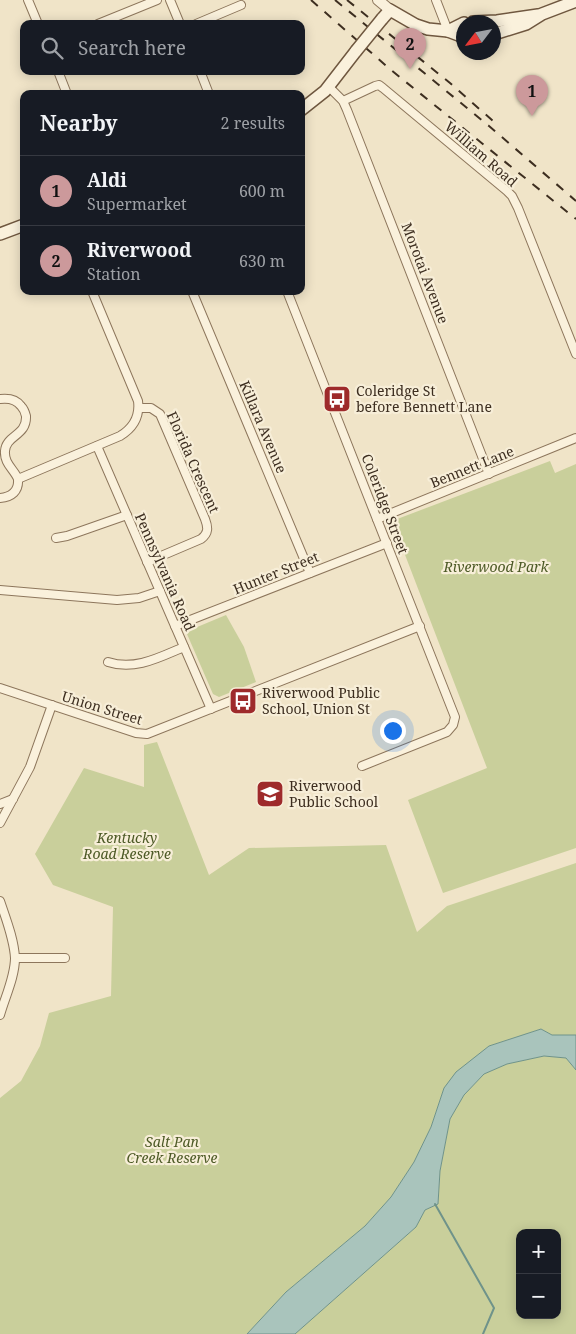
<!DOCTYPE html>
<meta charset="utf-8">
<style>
body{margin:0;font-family:"Noto Serif",serif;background:#242831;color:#f1f3f6}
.controls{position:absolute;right:15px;bottom:15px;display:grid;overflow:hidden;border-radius:10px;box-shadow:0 2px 12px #0003}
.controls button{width:45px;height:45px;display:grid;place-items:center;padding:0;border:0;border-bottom:1px solid #363941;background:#171b24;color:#f1f3f6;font:25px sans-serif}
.compass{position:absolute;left:456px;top:15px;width:45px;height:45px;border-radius:50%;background:#171b24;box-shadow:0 2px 12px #0003;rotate:238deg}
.you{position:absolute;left:392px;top:730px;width:18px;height:18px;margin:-12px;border:4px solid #fff;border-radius:50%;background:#1a73e8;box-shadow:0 0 0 8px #1a73e833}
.badge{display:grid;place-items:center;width:32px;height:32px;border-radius:50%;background:#cc999b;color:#111;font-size:16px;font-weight:700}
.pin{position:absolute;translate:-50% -41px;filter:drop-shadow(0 1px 2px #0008)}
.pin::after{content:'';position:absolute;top:26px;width:18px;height:15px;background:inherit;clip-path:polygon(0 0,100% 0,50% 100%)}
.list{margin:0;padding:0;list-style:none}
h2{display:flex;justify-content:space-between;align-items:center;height:65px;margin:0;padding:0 20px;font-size:21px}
h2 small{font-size:16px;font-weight:400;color:#9ea1a6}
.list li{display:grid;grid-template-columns:32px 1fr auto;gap:15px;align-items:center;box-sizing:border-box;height:70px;padding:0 20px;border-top:1px solid #363941}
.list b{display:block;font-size:19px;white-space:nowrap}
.list p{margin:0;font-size:16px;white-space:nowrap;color:#9ea1a6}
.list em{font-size:16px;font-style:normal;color:#9ea1a6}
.icon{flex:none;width:28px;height:28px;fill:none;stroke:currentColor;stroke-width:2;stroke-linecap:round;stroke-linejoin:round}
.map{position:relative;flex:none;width:576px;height:1334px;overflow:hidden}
.search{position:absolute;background:#171b24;box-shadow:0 2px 12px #0003;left:20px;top:20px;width:285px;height:55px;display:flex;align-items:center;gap:12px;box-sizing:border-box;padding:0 18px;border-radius:10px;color:#9ea1a6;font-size:19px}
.panel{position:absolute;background:#171b24;box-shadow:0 2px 12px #0003;left:20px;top:90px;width:285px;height:205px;border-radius:10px}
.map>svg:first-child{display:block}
</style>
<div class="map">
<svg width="576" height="1334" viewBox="0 0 576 1334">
<rect width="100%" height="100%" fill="#f0e4c8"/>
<g fill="#c9cf9b" fill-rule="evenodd">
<path d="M550,461l5,12 21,-9v384l-133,45 -35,-93 79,-32 -95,-247z"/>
<path d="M226,615l18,32 12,35 -37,15 -6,-3 -26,-60 3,-4z"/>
<path d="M157,742l52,133 40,-27 137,-3 31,87 30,-26 129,-43v172h-24l-11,-6 -52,17 -45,42 -13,39 -17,35 -23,35 -26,29 -79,66 -39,42h-247v-236l21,-17 19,-35 9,-33 62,-17 2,-89 -60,-22 -18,-31 49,-86 60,19v-42z"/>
<path d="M544,1056l22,2 10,12v264h-281l121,-107 9,-17 13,-6 2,-33 10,-52 14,-24 20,-21 23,-10zM520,1233h37v82h-37z"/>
</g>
<path fill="#a9c4bc" stroke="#6f938a" d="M541,1029l11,6h24v35l-10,-12 -22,-2 -37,8 -23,10 -20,21 -14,24 -10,52 -2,33 -13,6 -9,17 -121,107h-48l39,-42 79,-66 26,-29 23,-35 17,-35 13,-39 12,-16 33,-26z"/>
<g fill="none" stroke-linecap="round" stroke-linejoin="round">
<path stroke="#6f938a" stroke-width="2" d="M435,1204l59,104 -11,26"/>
<defs>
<g id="minor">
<path d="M28,0l10,24"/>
<path d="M170,0l10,24"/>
<path d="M436,0l12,31"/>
<path d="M98,24l59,-24"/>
<path d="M196,24l45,-19"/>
<path d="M58,71l9,23"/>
<path d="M200,71l9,23"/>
<path d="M329,87l14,14 4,9 142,364"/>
<path d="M343,101l32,-15 4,-1 4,3 124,103 5,5 6,12 58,146"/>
<path d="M192,291l118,282"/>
<path d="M287,291l168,426 -2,8 -6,7 -85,34"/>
<path d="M0,399c8,-1 16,0 21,7 3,3 4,6 5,10 1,20 -20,19 -21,35 -1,13 9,18 13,28l102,-43c13,-8 20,-20 18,-35l-46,-110"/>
<path d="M139,408h12l9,6 45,105c3,8 4,14 -4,20l-54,23"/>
<path d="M97,446l114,263"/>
<path d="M0,498c12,-1 19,-7 18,-19"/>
<path d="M377,519l199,-81"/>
<path d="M56,538l11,-2 60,-21"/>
<path d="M0,590l117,10 22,-2 21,-7"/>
<path d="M175,626l212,-83"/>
<path d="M108,662c27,9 52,-5 76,-15"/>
<path d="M0,688l136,45 11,1 273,-108"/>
<path d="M0,804l13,-5"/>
<path d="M0,823l30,-56 22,-62"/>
<path d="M0,901c6,18 14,38 15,57 0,19 -10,39 -15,57"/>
<path d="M15,958h50"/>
</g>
<path id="tertiary" d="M378,0l12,10"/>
<g id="secondary">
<path d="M382,19l8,-9 26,15 12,4 20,2 16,6"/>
<path d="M473,22l24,-1 41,-6"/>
<path d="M448,31l16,-8"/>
<path d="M494,34l32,-10 16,-10 34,-13"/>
<path d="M301,110l24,-19 31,-40"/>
<path d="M0,234l24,-9"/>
</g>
</defs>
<use href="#minor" stroke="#8d765c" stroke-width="10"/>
<use href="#tertiary" stroke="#8d765c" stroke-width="12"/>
<use href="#secondary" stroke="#6f573f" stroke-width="14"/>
<use href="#minor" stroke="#faf1dc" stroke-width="8"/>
<use href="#tertiary" stroke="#faf1dc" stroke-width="10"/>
<use href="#secondary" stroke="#faf1dc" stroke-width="11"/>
<g stroke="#3d2e20" stroke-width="2" stroke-dasharray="9 9" stroke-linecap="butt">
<path d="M311,0l80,70 185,149"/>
<path d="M335,0l154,126 87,75"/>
<path d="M347,0l103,83 43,38"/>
</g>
<defs>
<path id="secondary-bridge" d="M356,51l26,-32"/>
</defs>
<use href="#secondary-bridge" stroke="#6f573f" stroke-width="14" stroke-linecap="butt"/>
<use href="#secondary-bridge" stroke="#faf1dc" stroke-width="11"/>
</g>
<defs>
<symbol id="bus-square" viewBox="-11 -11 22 22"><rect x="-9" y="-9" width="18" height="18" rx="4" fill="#9e2a2b" stroke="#f7eed8"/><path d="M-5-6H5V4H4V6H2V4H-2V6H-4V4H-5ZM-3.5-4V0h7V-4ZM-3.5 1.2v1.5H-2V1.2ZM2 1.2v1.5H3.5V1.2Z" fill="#fff"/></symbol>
<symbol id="school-square" viewBox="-11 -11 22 22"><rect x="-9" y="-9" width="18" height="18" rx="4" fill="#9e2a2b" stroke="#f7eed8"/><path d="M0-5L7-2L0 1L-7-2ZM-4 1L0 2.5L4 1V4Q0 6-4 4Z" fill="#fff"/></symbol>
</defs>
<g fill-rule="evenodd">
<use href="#bus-square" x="321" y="383" width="32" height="32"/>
<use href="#bus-square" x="227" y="685" width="32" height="32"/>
<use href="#school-square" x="254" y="778" width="32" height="32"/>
</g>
<g text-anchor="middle" stroke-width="4.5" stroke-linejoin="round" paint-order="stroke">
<g font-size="14" fill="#3d2e20" stroke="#f7eed8">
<text transform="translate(481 154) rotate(41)" y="5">William Road</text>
<text transform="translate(425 273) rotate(69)" y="5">Morotai Avenue</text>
<text transform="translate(263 427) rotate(67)" y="5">Killara Avenue</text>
<text transform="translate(193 462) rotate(66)" y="5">Florida Crescent</text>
<text transform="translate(472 467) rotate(-22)" y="5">Bennett Lane</text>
<text transform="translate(385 504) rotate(69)" y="5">Coleridge Street</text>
<text transform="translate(165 572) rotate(66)" y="5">Pennsylvania Road</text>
<text transform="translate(276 573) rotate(-22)" y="5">Hunter Street</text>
<text transform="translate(102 708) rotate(17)" y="5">Union Street</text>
</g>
<g font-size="14" fill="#3d2e20" stroke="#f7eed8" text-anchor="start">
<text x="356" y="396">Coleridge St<tspan x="356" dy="16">before Bennett Lane</tspan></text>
<text x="262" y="698">Riverwood Public<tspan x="262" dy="16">School, Union St</tspan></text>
<text x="289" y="791">Riverwood<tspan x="289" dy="16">Public School</tspan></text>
</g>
<g font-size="14" font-style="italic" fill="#4d5a26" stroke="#f7eed8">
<text x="496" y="572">Riverwood Park</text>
<text x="127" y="843">Kentucky<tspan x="127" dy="16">Road Reserve</tspan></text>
<text x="172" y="1147">Salt Pan<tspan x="172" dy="16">Creek Reserve</tspan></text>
</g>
</g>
</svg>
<div class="controls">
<button>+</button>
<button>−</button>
</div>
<svg class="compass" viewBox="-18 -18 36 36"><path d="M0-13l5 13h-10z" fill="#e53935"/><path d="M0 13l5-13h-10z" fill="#9ea1a6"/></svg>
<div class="you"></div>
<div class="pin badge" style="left:532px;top:116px">1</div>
<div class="pin badge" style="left:410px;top:69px">2</div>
<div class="search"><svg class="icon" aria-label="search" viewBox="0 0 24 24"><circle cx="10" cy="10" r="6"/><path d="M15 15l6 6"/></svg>Search here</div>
<section class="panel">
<h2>Nearby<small>2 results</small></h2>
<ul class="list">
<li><span class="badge">1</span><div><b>Aldi</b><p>Supermarket</p></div><em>600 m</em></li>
<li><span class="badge">2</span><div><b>Riverwood</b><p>Station</p></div><em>630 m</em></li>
</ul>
</section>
</div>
